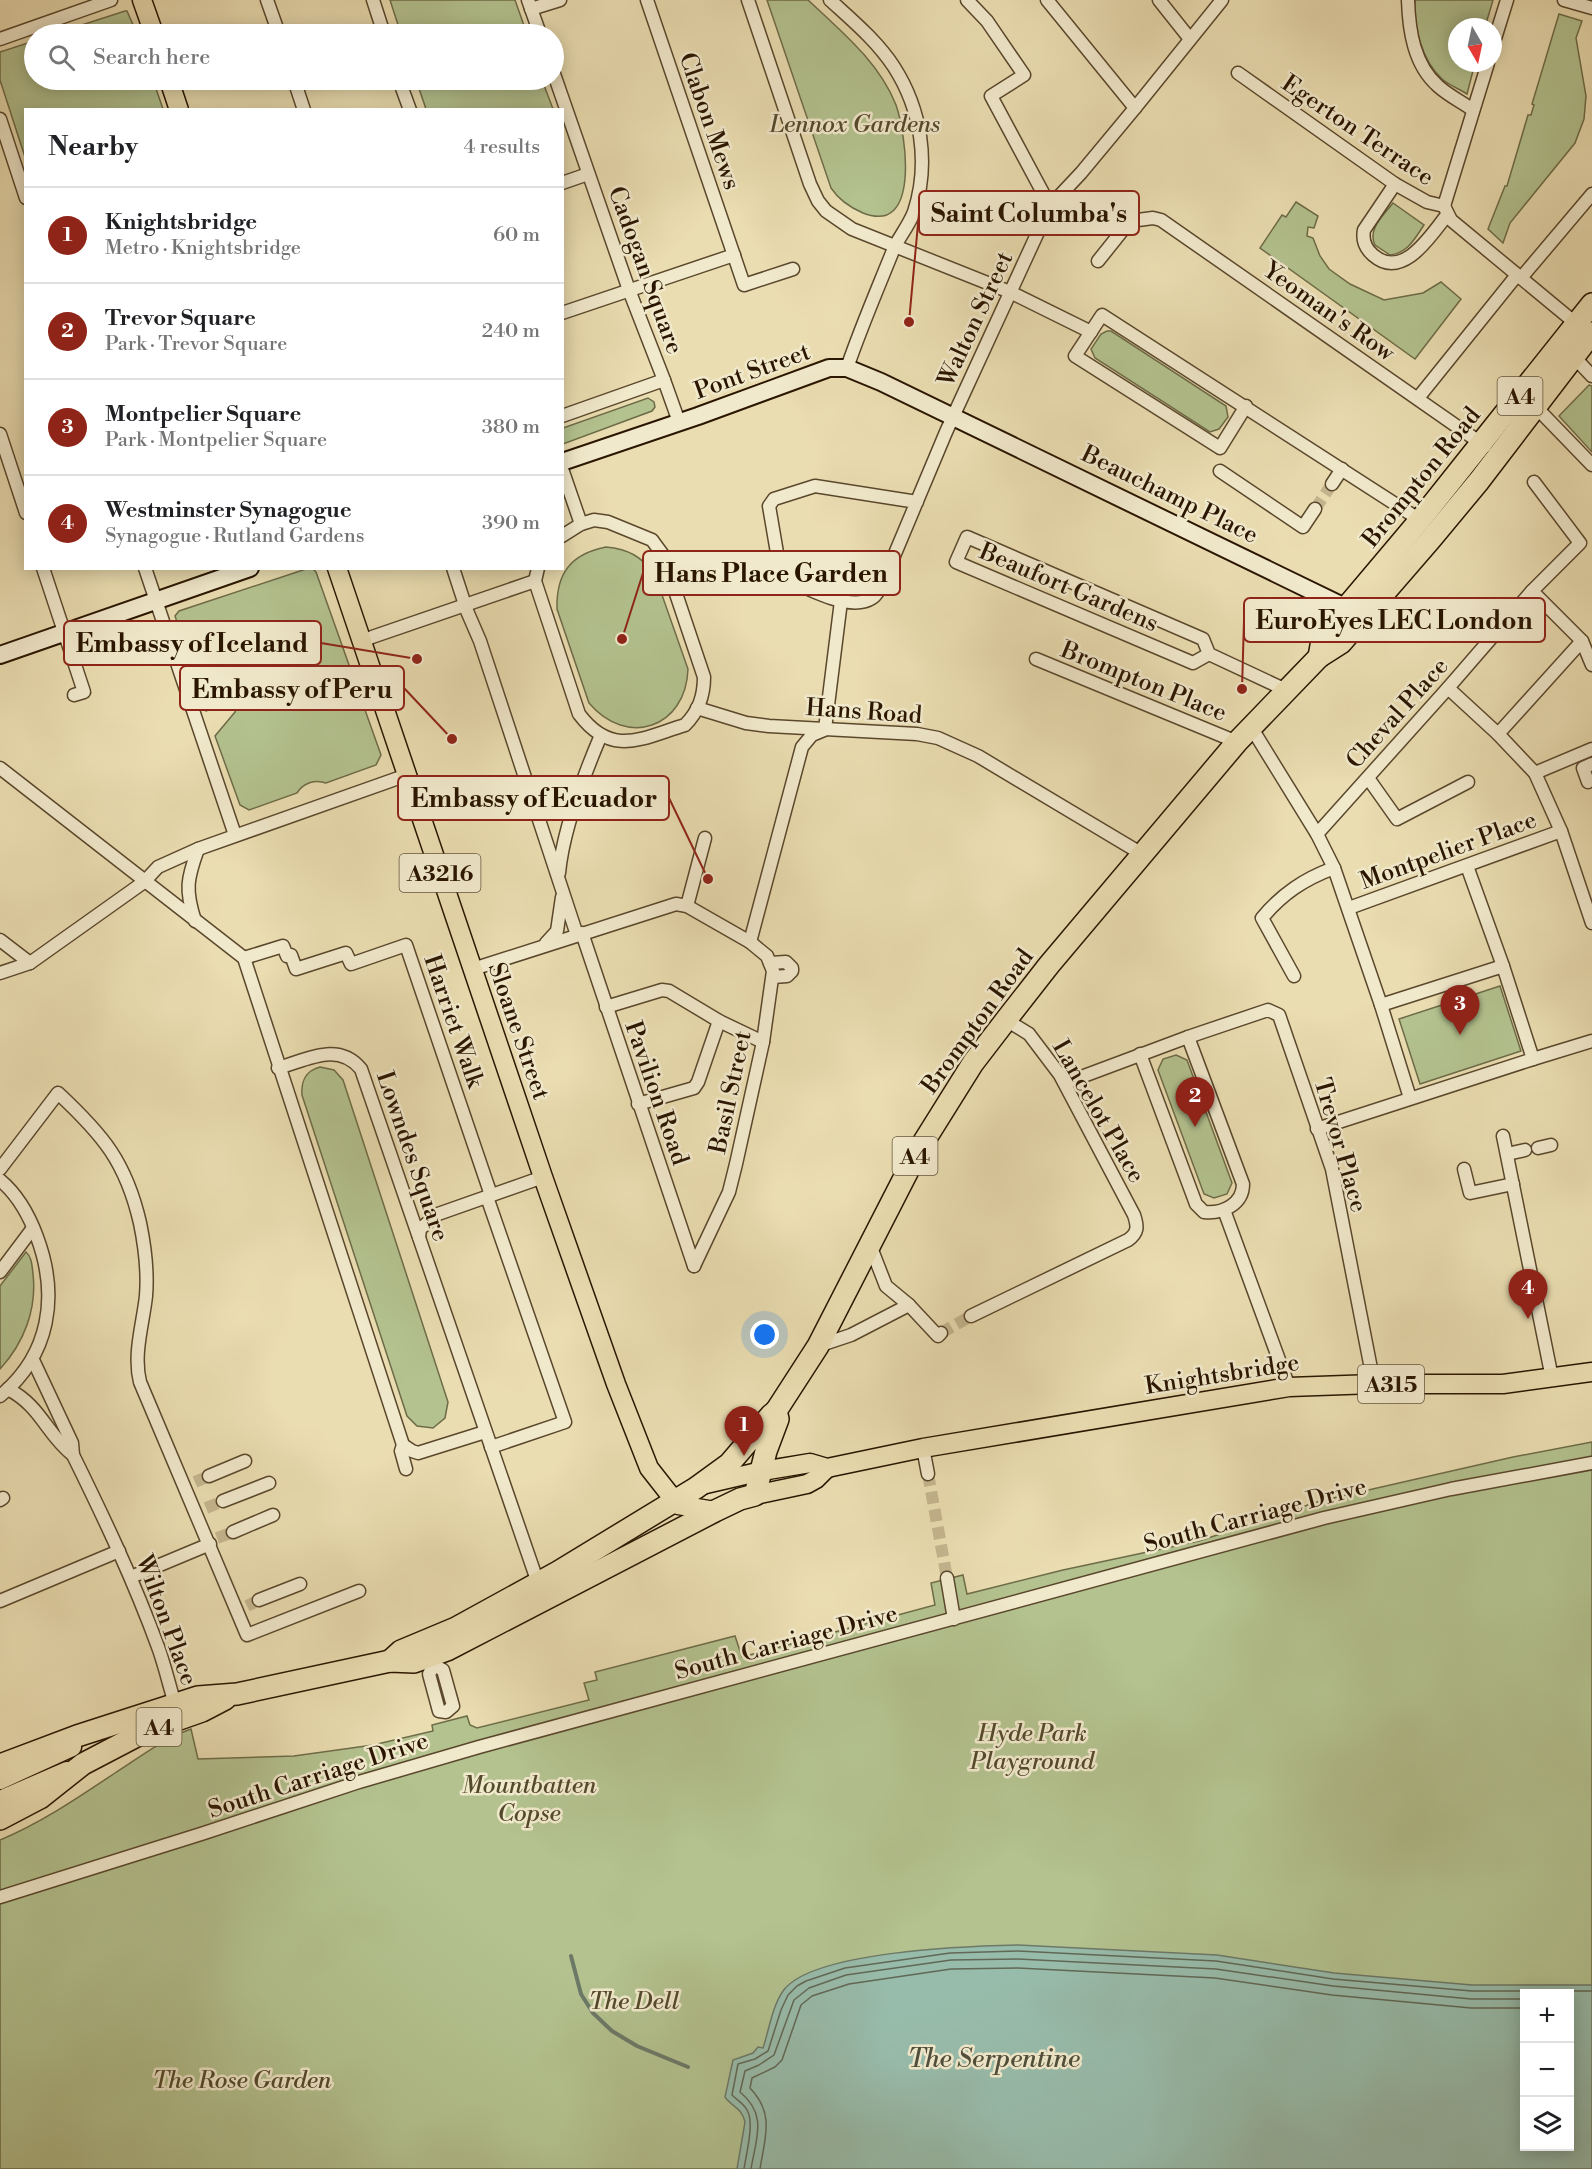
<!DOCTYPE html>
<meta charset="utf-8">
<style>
body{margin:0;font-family:"Libre Bodoni",serif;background:#f2f2f2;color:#202124}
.controls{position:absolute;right:18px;bottom:18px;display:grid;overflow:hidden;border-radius:0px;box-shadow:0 3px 15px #0003}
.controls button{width:54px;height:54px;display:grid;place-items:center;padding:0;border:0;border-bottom:2px solid #e0e0e0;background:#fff;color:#202124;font:30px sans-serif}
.compass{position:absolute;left:1448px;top:18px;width:54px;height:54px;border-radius:50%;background:#fff;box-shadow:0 3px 15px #0003;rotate:171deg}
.you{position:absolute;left:765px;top:1335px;width:21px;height:21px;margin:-15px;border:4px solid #fff;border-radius:50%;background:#1a73e8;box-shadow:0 0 0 9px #1a73e833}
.badge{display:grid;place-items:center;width:39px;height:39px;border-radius:50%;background:#8f2418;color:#fff;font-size:20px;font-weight:700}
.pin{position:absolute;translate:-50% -50px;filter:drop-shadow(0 2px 3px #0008)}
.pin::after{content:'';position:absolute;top:32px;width:21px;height:18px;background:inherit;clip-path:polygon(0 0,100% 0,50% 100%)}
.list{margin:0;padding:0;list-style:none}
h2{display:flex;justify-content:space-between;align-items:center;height:78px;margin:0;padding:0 24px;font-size:26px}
h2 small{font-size:20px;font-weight:400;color:#757577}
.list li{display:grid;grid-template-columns:39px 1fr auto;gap:18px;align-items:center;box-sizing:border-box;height:96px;padding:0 24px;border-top:2px solid #e0e0e0}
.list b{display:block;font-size:22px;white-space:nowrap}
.list p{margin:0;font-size:20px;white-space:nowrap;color:#757577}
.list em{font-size:20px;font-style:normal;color:#757577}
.icon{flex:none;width:33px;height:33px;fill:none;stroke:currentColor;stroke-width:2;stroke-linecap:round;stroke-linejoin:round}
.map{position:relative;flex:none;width:1592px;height:2169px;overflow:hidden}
.search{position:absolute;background:#fff;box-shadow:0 3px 15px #0003;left:24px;top:24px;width:540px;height:66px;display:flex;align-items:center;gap:15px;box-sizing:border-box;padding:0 21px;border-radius:33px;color:#757577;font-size:22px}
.panel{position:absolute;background:#fff;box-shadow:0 3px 15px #0003;left:24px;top:108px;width:540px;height:462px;border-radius:0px}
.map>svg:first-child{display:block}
</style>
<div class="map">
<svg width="1592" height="2169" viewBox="0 0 1592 2169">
<rect width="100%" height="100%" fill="#eaddb1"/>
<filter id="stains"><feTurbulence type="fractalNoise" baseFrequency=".00333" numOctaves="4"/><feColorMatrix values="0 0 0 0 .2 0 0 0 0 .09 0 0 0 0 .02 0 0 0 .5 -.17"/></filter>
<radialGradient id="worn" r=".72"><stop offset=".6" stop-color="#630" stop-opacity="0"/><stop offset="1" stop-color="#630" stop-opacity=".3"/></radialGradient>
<g fill="#b3c28f" stroke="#6e6c48" stroke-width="1.5" fill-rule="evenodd">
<path d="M390,0h125l12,34h-126z"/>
<path d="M767,0h41c33,31 71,62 88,105 10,29 25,131 -33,108 -14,-6 -24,-13 -32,-25z"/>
<path d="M1415,0h78l-8,27h-28v36h18l-8,31c-8,-5 -18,-9 -25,-15 -20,-18 -29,-53 -27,-79z"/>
<path d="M127,11l10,23h-83l71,-23z"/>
<path d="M1559,14l23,7 -6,17 10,58 -2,23 -9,24 -65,80 -7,20 -15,-14 17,-43h2l21,-71h3l3,-10 -2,-1z"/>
<path d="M34,41v39h119l10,29 -137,1 -1,47 -25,-77v-28z"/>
<path d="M416,80h126l11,29h-127z"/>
<path d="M1296,202l22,14 -4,12 -6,-1 -1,9 6,2 7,18 9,13 21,15 34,16 39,-7 18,-11 20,17 -46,60 -155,-111 22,-33 4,2z"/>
<path d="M1393,203l31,22c-9,13 -16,28 -34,30l-15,-10c-8,-16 9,-30 18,-42z"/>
<path d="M1107,331h4l115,75 2,11 -9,12 -9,3 -115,-74 -4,-9 10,-15z"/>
<path d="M1589,385l3,1v66l-33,-36z"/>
<path d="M648,398l6,4 1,5 -3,4 -89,33v-16z"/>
<path d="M606,547c23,2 36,10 49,28l33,94c-2,59 -61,79 -99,34l-32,-94c-1,-36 14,-55 49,-62z"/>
<path d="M306,569h7l3,3 65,183 -5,10 -50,18c-11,-4 -23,0 -29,10l-48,17 -9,-5 -25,-69 20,-24 5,-14 -8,-24 -19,6 4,16 -3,12 -8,3 -31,-95 4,-5z"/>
<path d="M1500,986l21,65 -101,33 -21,-65z"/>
<path d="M1176,1055l11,5 45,123 -5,11 -13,4 -10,-4 -46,-124 5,-11z"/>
<path d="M320,1067l14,3 9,10 105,322 -3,16 -12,10 -16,-2 -10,-10 -105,-321c-1,-14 3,-24 18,-28z"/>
<path d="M26,1252c6,5 6,14 7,22 4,35 -9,69 -33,95v-83z"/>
<path d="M1592,1442v727h-1592v-329c41,-17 79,-43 115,-67 25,-16 48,-34 76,-44l7,30 96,-3 79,-11 60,-14 -1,-6 35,-9 3,9 7,3 112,-28 -5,-17 13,-3 -2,-8 140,-36 7,21 193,-52 -4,-22 32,-8 4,19 96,-24 136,-29 121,-40 193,-44zM1524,1994h46v152h-46z"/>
</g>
<path fill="#98bcab" stroke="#6c7967" stroke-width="1.5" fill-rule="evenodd" d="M1018,1945l199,10 117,18 138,12h120v184h-855l8,-47c-3,-14 -13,-15 -20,-25l8,-37 20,-7 5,-6 5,1c6,-18 9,-41 20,-57 28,-40 187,-45 235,-46zM1524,1994h46v152h-46z"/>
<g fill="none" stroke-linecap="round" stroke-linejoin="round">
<g stroke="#616856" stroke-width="1.5">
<path d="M744,2169c2,-14 10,-44 4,-57 -3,-8 -10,-11 -16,-17l6,-31 17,-5 13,-8 13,-41 7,-15 9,-9 9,-5 39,-13 105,-15 68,-2 198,10 117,18 139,12h120"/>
<path d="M751,2169c5,-31 17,-54 -11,-77l5,-21 14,-6 15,-10 20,-55 15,-12 37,-13 105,-15 67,-1 198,10 117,17 138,13h53"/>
<path d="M760,2169c5,-32 15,-55 -10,-81l2,-10 23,-11 7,-7 19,-55 11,-9 37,-12 102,-15 67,-1 197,10 117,17 139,13h53"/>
</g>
<path stroke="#6c7967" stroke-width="4" d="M571,1956l10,38 12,19 19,18 25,15 51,21"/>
<g stroke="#c4b58e" stroke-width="12" stroke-dasharray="12 6" stroke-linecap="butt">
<path d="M1315,509l17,-25"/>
<path d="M941,1333l30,-17"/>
<path d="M928,1474l19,104"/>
<path d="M195,1482l14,-6"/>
<path d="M206,1508l17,-7"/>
<path d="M217,1538l16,-6"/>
<path d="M247,1606l12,-6"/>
</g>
<defs>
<g id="street">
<path d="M267,0l12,34"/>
<path d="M373,0l11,34"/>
<path d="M528,0l12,34"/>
<path d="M647,0l97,285 49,-16"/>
<path d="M748,0l62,184 8,17 8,10 26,18 158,63 81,40"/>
<path d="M830,0c23,21 47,41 64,67 27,42 36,96 20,145 -5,13 -14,24 -20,36 -16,40 -33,79 -47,120"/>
<path d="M967,0l20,21 37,54 -33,21 59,110"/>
<path d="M1047,0l88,108"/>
<path d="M1159,0l31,39"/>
<path d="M1408,0c1,31 6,65 30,86 11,10 24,16 35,24"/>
<path d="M1564,0l28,8"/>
<path d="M531,9l29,-9"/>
<path d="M0,39l111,-39"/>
<path d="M1493,45l14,-45"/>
<path d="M1238,73l157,111 32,18 17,4"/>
<path d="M554,74l75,216 35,90 15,42"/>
<path d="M294,80l10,30"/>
<path d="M399,80l11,30"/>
<path d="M0,119l26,79"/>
<path d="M562,183l26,-9"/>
<path d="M1395,184l-31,46c-2,10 1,18 9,25 30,26 58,-20 74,-40"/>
<path d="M1444,206l7,14 128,106"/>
<path d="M1444,206l44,-143"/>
<path d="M1098,261l32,-40 23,-3 8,2 324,226"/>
<path d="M1521,278l71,-84"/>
<path d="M562,313l172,-58"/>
<path d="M1574,357l18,19"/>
<path d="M1418,398l99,-123"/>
<path d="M1532,403l60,62"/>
<path d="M1246,406l-26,42 -145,-92 27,-41 318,205"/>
<path d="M562,416l102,-36"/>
<path d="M0,434l26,79"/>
<path d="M562,469l19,55"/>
<path d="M1220,471l83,56 12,-18"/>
<path d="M1332,484l10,-15"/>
<path d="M917,502l-102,-16 -41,13 -5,7 12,70c21,10 69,37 91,22 4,-2 6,-7 9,-11l65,-155 104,-226 31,-33 54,-65 87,-108"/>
<path d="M43,568l41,124 -10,3"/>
<path d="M145,568l90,267"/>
<path d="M453,568l14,43 13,30 97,294"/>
<path d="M538,568l-3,13 44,133c33,44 63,24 106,11 14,-14 19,-29 19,-48l-41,-122 -11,-15 -44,-18 -14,-2 -13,4 -19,12"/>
<path d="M1532,591l50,50 10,24"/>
<path d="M362,642l10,-5 163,-56"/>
<path d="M1209,654l-16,9 -237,-101 11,-25 236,102 6,15 77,36"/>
<path d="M1036,659l201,83"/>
<path d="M1448,688l50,46 37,39 26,58 31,92"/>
<path d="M697,708l49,15 23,3 148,8 21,4 40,18 164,98"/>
<path d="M1251,727l66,107 17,34 47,137 29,93"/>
<path d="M825,729l16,-128"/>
<path d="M1498,734l84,-93"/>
<path d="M0,768l244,190 159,487 -2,6 5,18"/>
<path d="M1535,773l57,-24"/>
<path d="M1368,778l29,41 71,-37"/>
<path d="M1588,782l-5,-14 9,-4"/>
<path d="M1317,834l131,-146 84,-97 48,-48 -46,-61"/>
<path d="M1467,866l36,100"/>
<path d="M559,873c4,-44 25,-98 42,-138"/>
<path d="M687,906l18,-68"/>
<path d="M1349,908l212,-77"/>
<path d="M195,921c-10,-31 -8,-42 3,-72"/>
<path d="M582,933l112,333"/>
<path d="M0,940l30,23"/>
<path d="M750,942l52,-195 10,-12 12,-5"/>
<path d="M546,943l11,-12 5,-34"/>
<path d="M244,958l39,-12 4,10 4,-1 5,14 50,-16 5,11 55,-19 85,250"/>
<path d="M770,963l16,-1 6,6v3l-5,5 -14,1"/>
<path d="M473,969l203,-65 11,2 63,36 17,14 6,15 -10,71 -27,122 -7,28 -35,74"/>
<path d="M0,973l30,-10 114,-81 14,-15 40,-18 209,-74"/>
<path d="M1294,976l-32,-58c20,-24 42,-39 72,-50"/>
<path d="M606,1007l56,-17 7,1 50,30 44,21"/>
<path d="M1140,1054l56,150 8,8c19,2 39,-8 39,-28l-55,-147"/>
<path d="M1533,1059l59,-18"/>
<path d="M278,1068c29,-8 60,-27 83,1l177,514"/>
<path d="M1065,1083l123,-46 80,-27 11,5 53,154 42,215"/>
<path d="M638,1104l56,-16 4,-6 21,-61"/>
<path d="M1317,1129l216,-70 -30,-93 -122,39"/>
<path d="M1503,1136l49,242"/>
<path d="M1538,1148l13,-3"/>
<path d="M1507,1154l18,-4"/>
<path d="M0,1169l58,-76c45,42 68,69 82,130 5,24 8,48 6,73 -3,28 -13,58 -6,86l107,253 112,-44"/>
<path d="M1464,1169l6,24 43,-9"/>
<path d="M0,1180c18,15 29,35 37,57 22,59 13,118 -37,159"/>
<path d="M487,1197l78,225 -74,25"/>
<path d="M1224,1210l65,177"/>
<path d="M419,1237l1,-8 18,-15 105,-37"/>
<path d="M870,1245l16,41 23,19 29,31 3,-3"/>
<path d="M0,1272l33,-44"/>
<path d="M971,1316l157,-76c10,-7 10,-13 6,-25l-74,-140 -31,-41 -23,-14"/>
<path d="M818,1346l33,-11 58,-30"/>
<path d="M33,1360l39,83 1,12c31,63 61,126 85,192 7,19 11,38 17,57"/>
<path d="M8,1389c34,18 38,45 65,66"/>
<path d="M403,1445l9,6 6,2 67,-21"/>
<path d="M923,1448l5,26"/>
<path d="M209,1476l36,-15"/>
<path d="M0,1500l3,-2"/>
<path d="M223,1501l46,-18"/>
<path d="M233,1532l40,-17"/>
<path d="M131,1577l79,-33"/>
<path d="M947,1578l7,41"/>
<path d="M259,1600l41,-16"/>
<path d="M0,1601l119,-50"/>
<path d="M431,1656l3,9 -5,9 10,37 7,1 7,-6 -10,-36 -9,-5"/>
<path d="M0,1897l201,-63 158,-52 120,-35 845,-229 127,-29 141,-26"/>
</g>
<g id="secondary">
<path d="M562,462l136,-46 131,-48h18l34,14 474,230"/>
<path d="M0,655l250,-87"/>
</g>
<g id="primary">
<path d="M142,0l12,34"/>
<path d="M169,80l10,30"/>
<path d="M337,568l206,609 73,207 33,84 29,37 37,6"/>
<path d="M706,1484l56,-13 48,-8 17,5 96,-20 366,-61 85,-3h129l89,-12"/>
<path d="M755,1495l52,-11 9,-5 11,-11"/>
<path d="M0,1780l72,-33"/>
<path d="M0,1800l67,-29"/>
</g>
<g id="highway">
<path d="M1319,657l4,-22 97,-115 172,-216"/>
<path d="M390,1661l11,-10 55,-23 102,-56 138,-84 33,-24 42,-49 5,-4"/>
<path d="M0,1765l77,-29 121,-39 39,-3 153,-33 24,1 33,-12 268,-139 25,-12 15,-4 11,-44 12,-32 -2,-8 42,-65 100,-195 55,-88 33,-43 43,-55 188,-223 82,-85 22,-14 90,-104 48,-58 113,-148"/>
<path d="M0,1819l40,-21 43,-34 65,-34 54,-19 23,-12"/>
</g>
</defs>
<use href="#street" stroke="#5a472c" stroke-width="15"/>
<use href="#secondary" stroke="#2a1500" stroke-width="20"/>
<use href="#primary" stroke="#2a1500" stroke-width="21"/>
<use href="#highway" stroke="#2a1500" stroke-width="24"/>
<use href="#street" stroke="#f1e9cc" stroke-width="12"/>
<use href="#secondary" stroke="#f1e9cc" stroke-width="16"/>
<use href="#primary" stroke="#eaddb1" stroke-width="18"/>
<use href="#highway" stroke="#eaddb1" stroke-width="21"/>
</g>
<g text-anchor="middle" stroke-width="5" stroke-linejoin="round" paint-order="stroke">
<g fill="#f1e9cc" stroke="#66553d" stroke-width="1.5">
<rect x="1497.5" y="377" width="45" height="38" rx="4.5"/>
<rect x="399.5" y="854" width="81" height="38" rx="4.5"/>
<rect x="892.5" y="1137" width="45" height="38" rx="4.5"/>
<rect x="1358" y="1365" width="66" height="38" rx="4.5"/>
<rect x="136.5" y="1708" width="45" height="38" rx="4.5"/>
</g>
<g font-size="22" font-weight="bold" fill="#2a1500">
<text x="1520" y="404">A4</text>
<text x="440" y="881">A3216</text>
<text x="915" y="1164">A4</text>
<text x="1391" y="1392">A315</text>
<text x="159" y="1735">A4</text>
</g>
<g font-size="24" fill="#2a1500" stroke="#f1e9cc">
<text transform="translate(710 121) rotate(71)" y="8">Clabon Mews</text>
<text transform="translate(1358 130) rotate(34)" y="8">Egerton Terrace</text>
<text transform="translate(646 270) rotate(70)" y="8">Cadogan Square</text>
<text transform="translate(1329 311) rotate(35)" y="8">Yeoman's Row</text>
<text transform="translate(975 319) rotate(-65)" y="8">Walton Street</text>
<text transform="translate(752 371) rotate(-20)" y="8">Pont Street</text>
<text transform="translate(1421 477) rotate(-51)" y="8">Brompton Road</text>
<text transform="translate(1170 494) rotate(26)" y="8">Beauchamp Place</text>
<text transform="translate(1069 587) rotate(23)" y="8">Beaufort Gardens</text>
<text transform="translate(1144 681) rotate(22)" y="8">Brompton Place</text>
<text transform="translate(864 711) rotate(4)" y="8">Hans Road</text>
<text transform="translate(1397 713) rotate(-48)" y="8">Cheval Place</text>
<text transform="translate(1448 850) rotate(-20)" y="8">Montpelier Place</text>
<text transform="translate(454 1021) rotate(71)" y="8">Harriet Walk</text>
<text transform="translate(977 1021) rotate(-54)" y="8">Brompton Road</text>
<text transform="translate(519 1031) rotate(71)" y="8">Sloane Street</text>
<text transform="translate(730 1092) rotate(-78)" y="8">Basil Street</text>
<text transform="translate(657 1093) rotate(71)" y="8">Pavilion Road</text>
<text transform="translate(1099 1111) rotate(60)" y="8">Lancelot Place</text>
<text transform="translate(1341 1145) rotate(74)" y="8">Trevor Place</text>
<text transform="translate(413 1156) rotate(71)" y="8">Lowndes Square</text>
<text transform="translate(1222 1374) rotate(-9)" y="8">Knightsbridge</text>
<text transform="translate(1255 1515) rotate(-15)" y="8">South Carriage Drive</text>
<text transform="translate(167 1620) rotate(70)" y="8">Wilton Place</text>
<text transform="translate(786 1642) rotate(-15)" y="8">South Carriage Drive</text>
<text transform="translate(318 1775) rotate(-18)" y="8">South Carriage Drive</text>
</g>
<g font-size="24" font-style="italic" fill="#53492b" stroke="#f1e9cc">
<text x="855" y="132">Lennox Gardens</text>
<text x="1032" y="1741">Hyde Park<tspan x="1032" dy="28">Playground</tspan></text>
<text x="529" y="1793">Mountbatten<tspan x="529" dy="28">Copse</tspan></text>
<text x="634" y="2009">The Dell</text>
<text x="242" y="2088">The Rose Garden</text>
</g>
<g font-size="26" font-style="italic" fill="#504f3c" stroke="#f1e9cc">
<text x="994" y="2067">The Serpentine</text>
</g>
</g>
<path fill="none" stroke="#8f2418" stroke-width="2" d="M909 322L919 213M622 639L643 573M1242 689L1244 620M417 659L321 643M452 739L404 688M708 879L669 798"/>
<g fill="#8f2418" stroke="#f1e9cc" stroke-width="2">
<circle cx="909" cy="322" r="6"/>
<circle cx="622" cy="639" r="6"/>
<circle cx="1242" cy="689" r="6"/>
<circle cx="417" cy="659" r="6"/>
<circle cx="452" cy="739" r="6"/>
<circle cx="708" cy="879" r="6"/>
</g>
<g fill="#f1e9cc" stroke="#8f2418" stroke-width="2">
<rect x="919" y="191" width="220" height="44" rx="6"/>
<rect x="643" y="551" width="257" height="44" rx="6"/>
<rect x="1244" y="598" width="301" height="44" rx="6"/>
<rect x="64" y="621" width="257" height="44" rx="6"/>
<rect x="180" y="666" width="224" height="44" rx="6"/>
<rect x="398" y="776" width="271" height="44" rx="6"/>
</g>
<g font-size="26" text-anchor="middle" font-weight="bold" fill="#2a1500">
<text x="1029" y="222">Saint Columba's</text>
<text x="771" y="582">Hans Place Garden</text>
<text x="1394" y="629">EuroEyes LEC London</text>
<text x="192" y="652">Embassy of Iceland</text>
<text x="292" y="698">Embassy of Peru</text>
<text x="534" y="807">Embassy of Ecuador</text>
</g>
<rect width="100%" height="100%" filter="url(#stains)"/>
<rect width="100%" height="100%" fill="url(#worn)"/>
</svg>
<div class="controls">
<button>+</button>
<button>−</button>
<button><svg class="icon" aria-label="layers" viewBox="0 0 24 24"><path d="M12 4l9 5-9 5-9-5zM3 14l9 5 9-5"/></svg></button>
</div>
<svg class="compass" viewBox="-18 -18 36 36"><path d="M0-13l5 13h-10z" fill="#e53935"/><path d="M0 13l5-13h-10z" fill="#757577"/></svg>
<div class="you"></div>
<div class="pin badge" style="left:744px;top:1456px">1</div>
<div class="pin badge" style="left:1195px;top:1127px">2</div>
<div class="pin badge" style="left:1460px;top:1035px">3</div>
<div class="pin badge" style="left:1528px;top:1319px">4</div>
<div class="search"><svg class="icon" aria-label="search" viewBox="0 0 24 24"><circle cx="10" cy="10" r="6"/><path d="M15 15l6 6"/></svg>Search here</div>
<section class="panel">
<h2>Nearby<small>4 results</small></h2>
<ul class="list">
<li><span class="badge">1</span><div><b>Knightsbridge</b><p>Metro · Knightsbridge</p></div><em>60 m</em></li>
<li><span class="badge">2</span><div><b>Trevor Square</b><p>Park · Trevor Square</p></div><em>240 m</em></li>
<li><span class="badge">3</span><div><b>Montpelier Square</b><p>Park · Montpelier Square</p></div><em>380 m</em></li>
<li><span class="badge">4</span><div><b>Westminster Synagogue</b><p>Synagogue · Rutland Gardens</p></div><em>390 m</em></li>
</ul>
</section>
</div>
